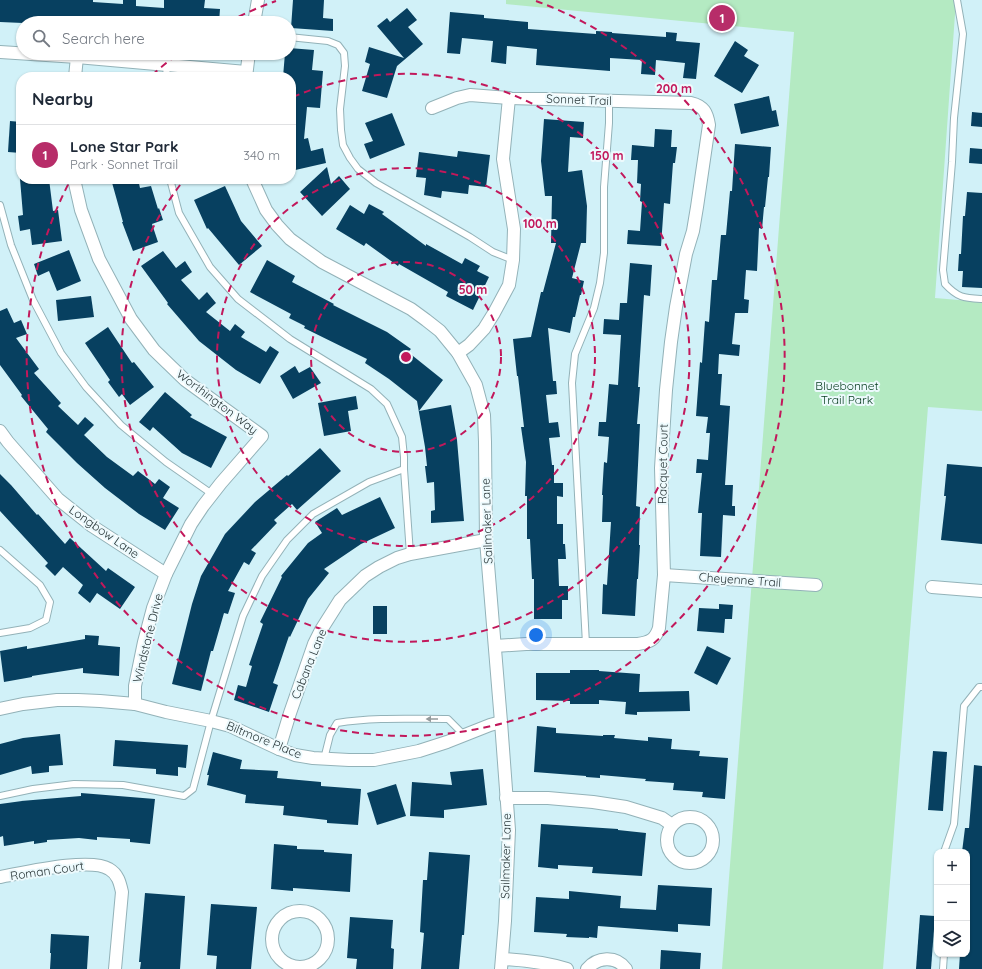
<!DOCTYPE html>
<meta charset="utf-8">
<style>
body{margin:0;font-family:Quicksand,sans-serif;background:#f2f2f3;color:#1f2937}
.controls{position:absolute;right:12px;bottom:12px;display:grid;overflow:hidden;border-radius:8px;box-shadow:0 1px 3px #0004}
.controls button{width:36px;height:36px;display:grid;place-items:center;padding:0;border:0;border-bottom:1px solid #e0e1e3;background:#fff;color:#1f2937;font:20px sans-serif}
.you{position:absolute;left:536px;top:635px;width:14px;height:14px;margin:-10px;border:3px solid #fff;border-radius:50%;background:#1a73e8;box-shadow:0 0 0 6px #1a73e833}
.badge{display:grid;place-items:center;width:26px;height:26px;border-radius:50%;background:#b72d69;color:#fff;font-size:13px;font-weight:700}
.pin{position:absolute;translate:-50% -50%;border:2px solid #fff;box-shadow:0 1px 4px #0006}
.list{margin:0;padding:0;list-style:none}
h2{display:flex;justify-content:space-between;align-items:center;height:52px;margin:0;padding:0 16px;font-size:17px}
h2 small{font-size:13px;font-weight:400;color:#747a83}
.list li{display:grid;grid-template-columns:26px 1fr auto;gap:12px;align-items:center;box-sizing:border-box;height:60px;padding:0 16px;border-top:1px solid #e0e1e3}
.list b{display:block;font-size:15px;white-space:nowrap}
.list p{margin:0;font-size:13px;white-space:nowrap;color:#747a83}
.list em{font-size:13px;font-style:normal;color:#747a83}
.icon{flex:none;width:22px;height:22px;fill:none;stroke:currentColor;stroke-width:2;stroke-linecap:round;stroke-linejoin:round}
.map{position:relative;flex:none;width:982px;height:969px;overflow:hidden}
.search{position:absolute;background:#fff;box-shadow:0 1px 3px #0004;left:16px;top:16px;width:280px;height:44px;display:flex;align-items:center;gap:10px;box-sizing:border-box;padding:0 14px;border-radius:22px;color:#747a83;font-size:15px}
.panel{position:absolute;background:#fff;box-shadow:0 1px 3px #0004;left:16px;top:72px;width:280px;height:112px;border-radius:16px}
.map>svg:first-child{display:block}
</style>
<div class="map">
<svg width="982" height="969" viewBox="0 0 982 969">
<rect width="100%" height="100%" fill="#d1f1f8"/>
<path fill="#b4eac2" d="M506,0h450l-21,298 47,4v109l-54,-4 -45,562h-161l72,-937 -288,-28z"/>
<g fill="#074060">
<path d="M0,0h93v2l30,2v-4h13v6l28,2v-8h41l-1,8 16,1 -1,14h-196l-23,-1z"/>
<path d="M293,0h31l-1,18 10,1v12l-42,-3z"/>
<path d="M407,8l10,12 -9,7 15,17 -26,22 -10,32 -25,-7 8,-27 -5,-2 4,-15 35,11 -27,-32 10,-8 3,4z"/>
<path d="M450,12l34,3v3l44,4v7l68,5v-3l16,1v1l54,4v-5l11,1 -1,8 24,2 -4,36 -13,-1 2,-15 -29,-3 -1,15 -14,-1 1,-14 -32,-2v13l-74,-6 1,-16 -30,-3 -1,18 -15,-2 2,-21 -31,-3 -2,16 -13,-1z"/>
<path d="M735,41l13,9 -4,6 15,9 -17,28 -28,-17z"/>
<path d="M289,48l25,2 -2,20 11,1 -3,37 -13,-1 -3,32 4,-1 3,13 12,-3 3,15 -35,8v-94h-8l2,-24h4z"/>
<path d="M769,96l3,15 4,-1 3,16 -38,8 -7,-30z"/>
<path d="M972,112l10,1v14l-11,-1z"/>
<path d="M392,113l13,32 -35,14 -6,-15 9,-3 -8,-18z"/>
<path d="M544,119l40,3 -1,16 -13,-1 -2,35 14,-2 5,36 -1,37h-5l-9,35 12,3 -3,14h-1l-5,22h-2l-3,16 -22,-5 5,53h3l1,13 -11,1 3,28 9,-1 2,15 -11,1 3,27h2v18h9v14l-6,-1v28h6v20h2l1,15h-8l1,27h9v14h-6v19h-28v-40h-2l-2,-40h-3v-43h-2l1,-34 -5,-35h3l-6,-51h-1l-4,-37 18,-2 10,-45h2l13,-49h-5l1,-47h-7l-4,-35z"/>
<path d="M10,121l11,1v31l-13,-1z"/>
<path d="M655,129l17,1 -1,17h6l-2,16h-2l-3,41 -6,-1 -3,43 -34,-2 1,-14 12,1 2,-29 -2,-1 1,-17 -4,-1 1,-23h-7l1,-15 22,2z"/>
<path d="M735,144l36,3 -2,30h-1l-3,30h-1l-2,22 -3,-1 -2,43 -11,-1 -2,29 5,1 -1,13h-13l-3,31 8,1 -1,11 -20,-2 -1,20h4l-2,31 10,1 -5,79h8l-1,21h3v10l-12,-1 -2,42 -21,-1 2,-43h-4l4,-40h-6l1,-14 11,1 2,-27h-4l2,-16 -12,-1 4,-54 2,1 3,-42 4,1 3,-42h5l4,-45h5l4,-44h2z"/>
<path d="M970,148l12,1v15l-13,-1z"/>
<path d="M458,151l32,4 -4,32 -17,-2 -1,9 -26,-3 -1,7 -17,-3 2,-17 -10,-1 3,-25 38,5z"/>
<path d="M327,167l4,17 8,-8 11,13 -28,27 -22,-24z"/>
<path d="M20,179h29l4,32 5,-1 4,31 -30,4 -2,-16 -10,2 -2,-15 5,-1z"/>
<path d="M111,179h27l2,9 11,-2 7,23 1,-1 4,12 -11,4 6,18 -25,9 -11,-29h1z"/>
<path d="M225,186l16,35 21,25 -23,19 -31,-37 -1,1 -13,-29z"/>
<path d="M967,192l15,1v95l-20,-1 1,-16h-5l1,-17h2l2,-38h2z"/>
<path d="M369,204l15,8 -2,2 44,32v-2l36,20 3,-6 15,8 -3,5 12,6 -16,33 -27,-14 2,-4 -49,-28 -1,2 -32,-23 -2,3 -28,-17 14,-24 14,9z"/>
<path d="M69,250l12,31 -24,10 -8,-20 -11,5 -4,-12z"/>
<path d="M163,251l13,17 9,-7 7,11 -11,8 18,20 8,-8 9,11 -10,9 24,19 5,-7 10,8 -4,5 25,15 4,-6 9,6 -19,32 -24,-14 -37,-29 -32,-37 1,-1 -27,-37z"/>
<path d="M267,260l28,16 -3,6 42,22 -1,1 54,27 24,17 -3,3 35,28 -24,31 32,-6 6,35 7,81 -33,2v-12l4,-1 -1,-28 -7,1 -2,-17h2l-2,-19 -8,-46 -28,-22 -24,-16 2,-4 -63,-31 1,-2 -16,-8 2,-4 -41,-22z"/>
<path d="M630,263l22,2 -2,31 -6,-1 -6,92h2l-3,37h3l-4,82 4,1 -1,38h1l-2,34h-1l-2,37 -33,-2 1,-30 4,1 4,-63h-9l1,-27h-1l2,-33 3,1 2,-26 -11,-1 1,-14h7l3,-38 9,1 3,-50 -18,-1 1,-15 15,1 1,-17h7z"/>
<path d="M91,296l3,21 -36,4 -2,-21z"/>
<path d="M7,308l7,15 7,-3 6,14 -11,4 23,31 -5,4 27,30 -3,3 20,19 7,-8 9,8 -10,10 23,22 26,19 5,-5 17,13 4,-5 11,8 -7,11 16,10 -14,22 -26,-16 -34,-26 -28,-25 -31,-31 2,-3 -27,-33 1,-1 -22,-30v-54z"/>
<path d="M108,327l24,36 2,-1 20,25 -24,18 -8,-11 -3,3 -11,-15 2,-2 -25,-37z"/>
<path d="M295,366l4,7 11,-6 11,16 -28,16 -13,-23z"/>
<path d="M165,392l27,23 -2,2 37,20 -16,31 -29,-15 -29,-26 -3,4 -11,-9z"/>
<path d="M356,396l2,13 -10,2 3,20 -27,5 -6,-33z"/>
<path d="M320,448l21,23 -44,39 -5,-6 -18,16 3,3 -26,27 5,3 -7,12 -5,-3 -16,29 7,2 -7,21 -4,-1 -11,38h-2l-10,40 -29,-7 20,-80 9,-28 24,-42 30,-32 32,-27 1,1z"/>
<path d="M947,464l35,3v77l-41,-4 5,-44h-2z"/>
<path d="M0,474l11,11 26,30 1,-1 27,30 5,-6 36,33 2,-3 27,19 -15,22 -23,-16 -7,10 -12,-10 5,-8 -20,-18 -8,9 -10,-10 3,-3 -48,-52z"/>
<path d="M380,497l15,31 -34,16 -37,25 5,4 -21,26 -18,38 -1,-1 -16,47 5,2 -9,27 -35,-12 4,-15 8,2 6,-21 -3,-1 14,-41 -3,-2 22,-45 -1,-1 27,-33 14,-10 -7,-11 22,-14 5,7z"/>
<path d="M719,604l14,1 -1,14h-7l-1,14 -27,-2 2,-23 20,1z"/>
<rect x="373" y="606" width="14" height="28"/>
<path d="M85,635l14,1 -1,9 22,2 -1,29 -36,-3v-5l-51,8v1l-28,5 -4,-31 27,-5v3l58,-10z"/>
<path d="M707,646l24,12 -14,27 -23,-12z"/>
<path d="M570,670h29v1l41,3 -1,18 50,-1 1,20 -53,1v3l-12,-1 1,-12 -27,-2v4h-29v-3l-34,-1v-27h34z"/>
<path d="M537,726l19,2v5l47,3v-1h12l-1,3 34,3v-4l24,2 -1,10 29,2 -1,5 29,2 -3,41 -23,-2 1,-5 -30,-2 1,-7 -29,-2 1,-2 -46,-4v3l-14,-1v-1l-52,-4z"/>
<path d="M60,734l3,31 -14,1v6l-17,2 -1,-8 -31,9v-31l23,-6z"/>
<path d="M115,740l73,5 -2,23 -8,-1v9l-22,-2v-5l-43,-3z"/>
<path d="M933,751l14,1 -4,59 -15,-1z"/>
<path d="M213,752l29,8 -2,9 38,2 -1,7 44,4v4l40,3 -3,36 -31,-2v-3l-44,-5 1,-9 -39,-3 1,-8 -39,-10 2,-10h-2z"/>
<path d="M974,765l8,1v203h-23l1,-15h7v-102h-5l3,-24h4z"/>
<path d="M483,769l4,36 -43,5v8l-34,-2 2,-34 40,3 -2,-13z"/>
<path d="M396,784l10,32 -29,9 -10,-32z"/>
<path d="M81,793l74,6 -5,45 -20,-2v-3l-33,-2v3l-18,-2 -32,2v2l-13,2v-3l-30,5 -1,-10 -3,1v-33l22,-3h-1l60,-5z"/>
<path d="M541,824l77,5v1l28,3 -4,43 -50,-3 1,-6 -35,-2v4l-20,-2z"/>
<path d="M274,844l23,2v3l27,1v2l28,2 -2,38 -57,-4v3l-22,-2z"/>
<path d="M429,852l41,3 -6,80h-2l-3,34h-38l3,-36 -4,-1 3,-52h4z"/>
<path d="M658,885l54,3 -2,38 -32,-2v8l-80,-6 -1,12 -8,-1v1l-23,-1 1,-3 -33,-2 2,-35 33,2v-8l52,5 -1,12 36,2z"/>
<path d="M145,893l40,3 -5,73h-40l1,-7h-2z"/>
<path d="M211,904l46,3 -6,62h-35l1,-13 -10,-1z"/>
<path d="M920,915l15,1 -4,53h-15z"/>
<path d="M350,917l43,3 -2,28 3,1 -1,20h-37l1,-10 -10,-1z"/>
<path d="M51,934l38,2 -2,33h-37l1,-16h-1z"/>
<path d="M661,950l40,3 -1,16h-40z"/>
</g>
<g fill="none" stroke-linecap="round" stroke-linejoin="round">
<defs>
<g id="lane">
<path d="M957,0l6,34 -9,84 -2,44 -9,108 2,14c13,14 19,14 37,15"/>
<path d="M289,37l39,4 10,4 6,8 1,13 -5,43 1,21 2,15 7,13 8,11 18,14 94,54 23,15 20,8"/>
<path d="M166,77l1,-12"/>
<path d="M0,205l11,40 22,55 28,53 25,34 35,38 45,37 46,32"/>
<path d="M404,469l6,85"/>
<path d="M0,550l40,35 10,17 -4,18 -16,8 -30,5"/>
<path d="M586,644l-14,-261 3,-29 19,-46 6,-25 4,-30v-66l5,-64v-22"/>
<path d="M324,759l6,-24 7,-12c36,-6 74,-4 111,-4l16,16"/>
<path d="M0,796l33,-7 41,-5 49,1 61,11 9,-7 18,-68 32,-105 19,-40 25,-36 26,-26 56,-32 35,-13v-12l-2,-20 -15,-33 -16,-15 -81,-50 -52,-40 -28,-32 -31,-54 -9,-34"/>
<path d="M944,852l10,-28 10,-118 15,-19h3"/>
<path d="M943,969l1,-15"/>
</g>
<g id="street">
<path d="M254,23l4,-23"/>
<path d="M0,52l77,5 169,15"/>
<path d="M75,77l2,-20"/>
<path d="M246,77l3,-24"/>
<path d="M432,108l25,-10 13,-3 39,3 182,5c13,3 16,10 18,22l-12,82 -4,24 -7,23 -10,53 -5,35 -5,48 -5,78 3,107 -5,53c-4,12 -9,14 -21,16h-112l-31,2"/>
<path d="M74,179l7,31 18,49 32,60 23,31 31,30 77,56 -41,47 -18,23 -12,18 -25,50 -13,34 -9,34 -9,44v18"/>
<path d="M252,179l14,31 11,15 13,14 32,23 89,47 15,11 14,11 18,22 18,32 8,30 1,27 1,98 15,182 8,108 -4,91 -4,48"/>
<path d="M458,353l11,-8 15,-16 10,-16 15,-28 4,-25 1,-31 -11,-70 6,-61"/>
<path d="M0,431l8,11 50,57 34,27 74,48"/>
<path d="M664,575l152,10"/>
<path d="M932,587l50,4"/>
<path d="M0,709l23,-5 34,-4h21l22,1 35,3 31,8 45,9 19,5 49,23 16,6 18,3 36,2h25l45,-9 28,-9 43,-17 11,-3"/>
<path d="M279,749l11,-36 24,-69 7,-14 19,-30 25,-24 14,-9 18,-9 13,-4 76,-14"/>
<path d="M506,798h42l45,4 33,5 36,11 10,7"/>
<circle cx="690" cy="840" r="23"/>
<path d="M0,877c23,-4 90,-20 109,-8 9,5 11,14 13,23l-7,77"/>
<circle cx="300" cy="939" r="28"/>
<path d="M502,959c23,1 42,3 65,10"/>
<path d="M587,969c10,-12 29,-14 39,0"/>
</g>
</defs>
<use href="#lane" stroke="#93b2b8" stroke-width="8"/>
<use href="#street" stroke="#93b2b8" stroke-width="14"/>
<use href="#lane" stroke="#fff" stroke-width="6"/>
<use href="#street" stroke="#fff" stroke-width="12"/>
</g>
<defs><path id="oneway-solid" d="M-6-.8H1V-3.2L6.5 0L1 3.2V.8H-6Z"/></defs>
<use fill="#949a9c" href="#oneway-solid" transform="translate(432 719) rotate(-180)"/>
<g fill="none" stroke="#c2185b" stroke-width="2" stroke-dasharray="7 5">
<circle cx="406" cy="357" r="95"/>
<circle cx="406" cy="357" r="189"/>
<path d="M293 97A284 284 0 1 1 184 180"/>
<path d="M152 75A379 379 0 0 1 178 54M228 22A379 379 0 0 1 276 1M536 1A379 379 0 1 1 71 179"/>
</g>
<g text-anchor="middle" stroke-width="4" stroke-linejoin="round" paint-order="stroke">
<g font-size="12" fill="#293638" stroke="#edfafd">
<text transform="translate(579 100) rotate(2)" y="4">Sonnet Trail</text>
<text transform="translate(217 402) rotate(37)" y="4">Worthington Way</text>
<text transform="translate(663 464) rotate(-89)" y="4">Racquet Court</text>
<text transform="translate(487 521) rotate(-92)" y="4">Sailmaker Lane</text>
<text transform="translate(104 532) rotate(35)" y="4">Longbow Lane</text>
<text transform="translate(740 580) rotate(4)" y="4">Cheyenne Trail</text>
<text transform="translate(148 638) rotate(-76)" y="4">Windstone Drive</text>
<text transform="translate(309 664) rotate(-68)" y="4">Cabana Lane</text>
<text transform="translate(264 740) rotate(22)" y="4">Biltmore Place</text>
<text transform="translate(506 856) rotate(-89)" y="4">Sailmaker Lane</text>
<text transform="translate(47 871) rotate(-8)" y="4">Roman Court</text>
</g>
<g font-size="12" fill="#063c1d" stroke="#edfafd">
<text x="847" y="390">Bluebonnet<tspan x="847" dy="14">Trail Park</tspan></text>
</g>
</g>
<circle cx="406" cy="357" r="6" fill="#c2185b" stroke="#edfafd" stroke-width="2"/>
<g font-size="12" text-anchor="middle" font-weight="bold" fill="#c2185b" stroke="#edfafd" stroke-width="4" stroke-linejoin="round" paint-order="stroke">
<text x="674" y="93">200 m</text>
<text x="607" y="160">150 m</text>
<text x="540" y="228">100 m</text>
<text x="473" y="294">50 m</text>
</g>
</svg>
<div class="controls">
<button>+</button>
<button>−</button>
<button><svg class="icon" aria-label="layers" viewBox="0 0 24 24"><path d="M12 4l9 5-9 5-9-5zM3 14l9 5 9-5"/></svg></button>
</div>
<div class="you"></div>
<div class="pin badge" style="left:722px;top:18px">1</div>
<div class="search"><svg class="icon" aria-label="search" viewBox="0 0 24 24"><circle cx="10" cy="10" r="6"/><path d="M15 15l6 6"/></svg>Search here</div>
<section class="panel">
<h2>Nearby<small></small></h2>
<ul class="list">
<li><span class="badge">1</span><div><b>Lone Star Park</b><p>Park · Sonnet Trail</p></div><em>340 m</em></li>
</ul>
</section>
</div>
